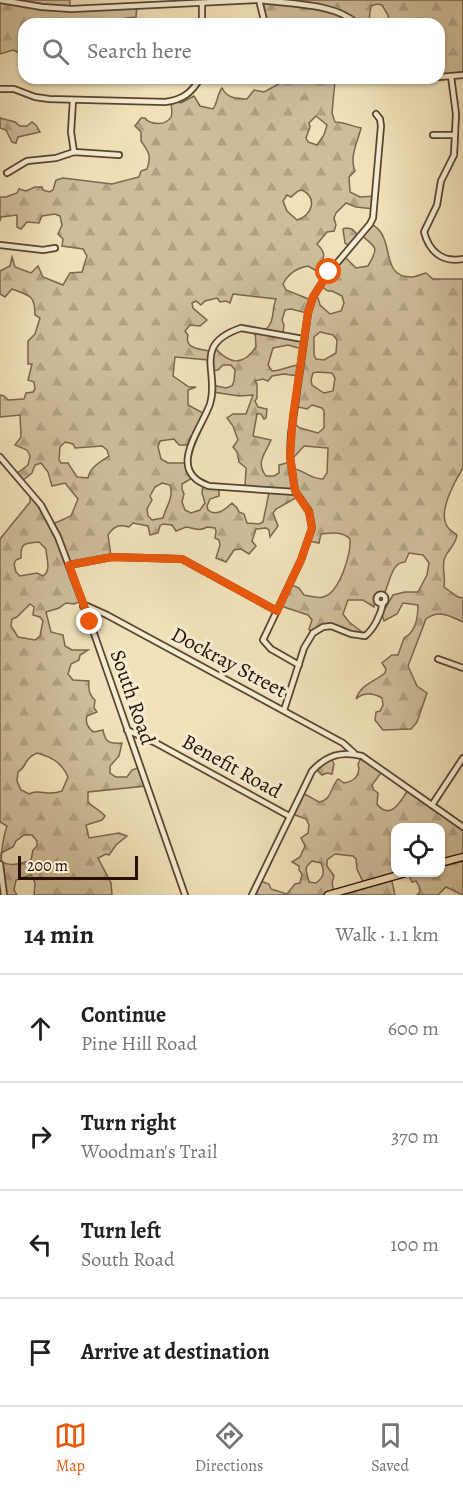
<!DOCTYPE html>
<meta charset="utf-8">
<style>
body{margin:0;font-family:Alegreya,serif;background:#f6f6f6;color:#202124}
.controls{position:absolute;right:18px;bottom:18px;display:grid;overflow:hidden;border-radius:12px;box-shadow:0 2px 4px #0004}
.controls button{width:54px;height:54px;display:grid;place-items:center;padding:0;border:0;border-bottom:2px solid #e0e0e0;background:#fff;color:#202124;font:30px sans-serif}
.scale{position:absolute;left:18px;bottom:15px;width:120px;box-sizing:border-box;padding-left:6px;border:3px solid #281004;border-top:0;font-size:16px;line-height:21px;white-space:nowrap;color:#281004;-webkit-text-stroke:4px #f5ecd2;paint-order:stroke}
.stop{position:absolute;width:18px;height:18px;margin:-14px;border:4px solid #ea580c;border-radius:50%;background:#fff}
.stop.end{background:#ea580c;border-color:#fff;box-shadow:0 2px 6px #0008}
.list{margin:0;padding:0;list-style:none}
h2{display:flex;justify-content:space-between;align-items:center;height:78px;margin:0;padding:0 24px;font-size:26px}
h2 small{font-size:20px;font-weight:400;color:#757577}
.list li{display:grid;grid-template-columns:39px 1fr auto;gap:18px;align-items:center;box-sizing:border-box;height:108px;padding:0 24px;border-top:2px solid #e0e0e0}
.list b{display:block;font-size:22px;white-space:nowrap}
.list p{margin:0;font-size:20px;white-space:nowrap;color:#757577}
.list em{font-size:20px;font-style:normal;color:#757577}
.icon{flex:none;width:33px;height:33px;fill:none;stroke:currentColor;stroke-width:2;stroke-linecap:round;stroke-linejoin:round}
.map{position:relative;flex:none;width:463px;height:895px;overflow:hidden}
.search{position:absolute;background:#fff;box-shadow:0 2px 4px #0004;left:18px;right:18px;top:18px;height:66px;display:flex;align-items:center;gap:15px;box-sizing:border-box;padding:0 21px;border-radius:18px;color:#757577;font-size:22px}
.sheet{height:510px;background:#fff}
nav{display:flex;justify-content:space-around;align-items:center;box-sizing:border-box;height:84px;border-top:2px solid #e0e0e0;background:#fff;font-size:16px;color:#757577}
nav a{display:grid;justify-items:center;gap:3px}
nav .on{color:#ea580c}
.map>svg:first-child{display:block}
</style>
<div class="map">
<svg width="463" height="895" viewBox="0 0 463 895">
<defs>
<pattern id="forest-firs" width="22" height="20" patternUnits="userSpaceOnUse" patternTransform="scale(1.5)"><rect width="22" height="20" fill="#cebd9a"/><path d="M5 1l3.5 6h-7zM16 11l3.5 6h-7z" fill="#b1a183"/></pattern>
</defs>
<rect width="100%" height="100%" fill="#f0e1b9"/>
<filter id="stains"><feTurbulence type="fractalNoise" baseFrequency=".00333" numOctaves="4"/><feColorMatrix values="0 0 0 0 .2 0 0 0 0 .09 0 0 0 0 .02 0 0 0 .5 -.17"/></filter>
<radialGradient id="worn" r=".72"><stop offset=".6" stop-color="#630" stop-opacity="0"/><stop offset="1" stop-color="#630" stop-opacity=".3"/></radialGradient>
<g fill="url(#forest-firs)" stroke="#7b664f" stroke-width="1.5" fill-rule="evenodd">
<path d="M0,0l24,3v-3h46v7l67,-2 -1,12 -10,1 -3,6h-99v31l-11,-5 -13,4z"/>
<path d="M263,0h200v75l-24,1v-52h-50l-1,-9 -6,-10 -5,-1 -6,2 -2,14 -5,4h-7l-3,-4 -10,4h-77z"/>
<path d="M281,78h49l5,3 -3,32 3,9c9,0 16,4 26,6 -3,13 -12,29 -6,43l-6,6 1,15 10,5 15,-1 -1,13 -18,-2 -10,-4 -10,10 -2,5 2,7 -2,6 -7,1 -10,12c5,5 9,10 5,17l10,7 12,-12 12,12 12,-2c11,-19 9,-18 -7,-31l10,-11c26,12 7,54 41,53 4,0 9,-3 14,-4l7,6h30v189c-7,11 -22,38 -18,53 1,7 7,10 12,14 -1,9 -8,14 -12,22 -4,9 1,20 -1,30l14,10 5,1v24c-13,-6 -24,-13 -37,-3l-18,47 9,20 10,7 -10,29 -6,7 -28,1 -8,-10 1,-8 4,-1 3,-6 -1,-7c-8,-5 -19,-6 -26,1 5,-15 18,-17 29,-26l1,-4 -4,-6 10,-8h6l6,-17c12,-6 14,-20 14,-33l-15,-2 -6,11 -13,7 -2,-7 11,-19 12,-3h13l9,-17 2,-12 -6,-8 -14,-2 -4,9c-13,0 -15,19 -20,30l-10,3 -1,12 -11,-7h-15l-5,14 6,8 17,13h-5l-30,-9 -19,7 -3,-4 3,-9 -4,-5 -27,-9 9,-22 9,4 5,7c6,1 14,4 19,2 17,-4 28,-44 27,-58 -7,-8 -19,-6 -29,-5l-2,9 -10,-2 1,-25 -11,-20 -23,13 -3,4 5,13 -8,11 -1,-7 -3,-2 -10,1 -4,12 4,5 -7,8 -8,-5 -7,1 -8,12 -10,-4 4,-13 -1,-5 -4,-2 1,-7 -1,-3 -8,-1c-8,5 -13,1 -21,0l-10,4 -4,-6 -9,-1 -3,2 -2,7 -8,2 -2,-9 -15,-3 -4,4c-10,-3 -15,-1 -21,8l3,21 -41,9 11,36 -7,3 -8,-1 -7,5 -13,4 5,20 12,3 2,11 7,4h16l-8,5 -1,5 -8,4 -3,10 5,6 16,1c-1,8 0,14 6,19l-1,8 3,4 -10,4c-2,6 1,13 7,16l9,-2c2,12 6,14 19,13l-3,13 -9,10v7l6,4h11l5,-7 8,-3 6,19 -58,6v10c5,6 11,7 17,14l-3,4 -16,5 3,13 30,-5 8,3 -11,9 -7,10 -3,-1 -8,4 13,25 1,12h-78l1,-12 -4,-8 -15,5 -2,10 3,5h-13c-4,-22 -4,-48 3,-69l-7,-4v-283l30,-37v-10l23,32 18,-8 7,-17 -13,-16 -13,3 -4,-14 -7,-9 -6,2 -3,8 -10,8 -6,-7 12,-9 2,-9 -3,-6 -12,-5 6,-8 -1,-22 -20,2v-22l4,1 4,4 16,-1 2,-6 7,-1 2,-3 -1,-7 -6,-2 4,-16h-4v-23l7,-7 5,-16 -5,-3c0,-20 -5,-19 -23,-26l-7,8 -5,-3v-23l10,-5 2,-9 3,10 16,6 7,-7 5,11 20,8 7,-12 12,-1 5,-16 -4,-7 -21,-3 1,-7 -5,-5 4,-9 -2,-9 -5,-2 -13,2 -3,7 -12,-1 -6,7 -4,-2v-12l-16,2 -1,4v-24h6l11,-4 2,-4 7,2 9,-4h7l1,3 6,2 4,-2 3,-10 7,-2 49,6 27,-7 2,-6 6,-2c5,-14 1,-18 -6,-28v-9l-6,-6 6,-8h4c5,7 21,8 26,-1 2,-4 0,-11 0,-15l4,-2 6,3 13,-7 6,10 13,3c5,-7 4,-15 9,-21 6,11 14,10 25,11l7,-9 10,2 15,-8zM316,116l11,9 -3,10 -7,10 -9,-3 -2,-4 4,-11 -1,-4zM302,190c16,8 10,26 -5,30l-10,-9 -4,-10 4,-6 4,2 7,-6zM308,266l17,10 -4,10 7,5h4l10,5 2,7 -3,8 -11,3 -10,-9 -2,-7 -4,-2 -3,4 -25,-10 -3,-6c5,-10 14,-16 25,-18zM233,294l43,5c-5,11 0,22 -11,31l-10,-1 1,18c-13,20 -27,17 -42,0l-4,4c-10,-2 -26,-2 -22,-16l-3,-4 5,-6 10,1 7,-6 -14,-12 -1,-5 4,-2 5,4 4,-4 12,-3 3,4 6,-1 4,2zM291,309l16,4 -4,25 -20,-5 1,-8 -2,-5 3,-10zM320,332l13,3 4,5 -1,13 -12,7 -8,-1 -2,-4v-18zM288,345l14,4 -2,16c-10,0 -18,6 -28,6l-4,-6 5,-17zM175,357l34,3 2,11 7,-1 5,-5h8l4,5 -1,11 -2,5 -6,2 -14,-3 1,7 26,4 14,-1 -7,19h-13l-6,4 6,8 5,14 -5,7 4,5 2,10 7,6 -1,18 25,2 -7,34 -4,2 -12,-1 -3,-9 -5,-2 -2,-4 -5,-5c-7,7 -16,14 -24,7l-1,-4 3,-7 9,-3v-10l-16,-2 -1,9 3,10 -5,7 -9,3 -6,-3 -3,-8 2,-8 -2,-5v-5l12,-7 -7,-14h-19l-7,-4 -3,-12 2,-6 14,-2 5,6h11l15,-31 -17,-9v-15l8,-3h-7l-16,-11zM317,372l15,1 3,5 -2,13 -9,2 -12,-8 -1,-5 2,-7zM284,374l14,2 -4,30 13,3 5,-4 10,3 2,3v17l-6,5 -18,-5 -8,-6 -2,35h4l10,-11 24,2 -1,25 -4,6c-14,0 -18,-9 -32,-11l-1,-6 -11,3v8l-5,3h-8c-11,-14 0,-23 5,-36l-18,-4 4,-22h4l3,5 2,-1 1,-9 -9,-2 -3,-6 2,-3v-14l-2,-3 8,-2 5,2 4,-5zM65,442l8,2 2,4 27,-2 5,4 2,6c-9,6 -19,11 -21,22l-11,-1 -9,-14h-7l-2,-3 1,-13zM162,483l8,2c4,13 -4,21 -7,33l-11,2 -4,-4 -1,-7 5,-9 -2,-4 5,-9zM39,542l7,7c0,9 6,21 -3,27l-6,-3 -17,3 -4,-4 -2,-8 2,-4 5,-2c-1,-16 5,-15 18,-16zM30,604l4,3 -1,8 7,2 3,4 -3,15 -5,4 -17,-3 -7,-11 1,-7 5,-2zM37,753c15,4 25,10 31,24l-6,14c-15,6 -23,-3 -33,3l-8,-4 -4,-9 1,-9c10,-6 5,-13 19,-19zM24,835h8l5,6v5l-4,4 -2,10c-8,4 -23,7 -30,1v-8l12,-6 3,-6z"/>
<path d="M0,118l15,4 5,4h7l5,-4 4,3 4,7 -22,5 -2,6 -4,-1 -6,-12 -6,-2z"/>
<path d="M346,228l6,1 7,7 -10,10 -4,-3 -2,-14z"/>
<path d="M330,756l4,8 -2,10 -5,-1 -5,2 -7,-7z"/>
<path d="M362,756l21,14 -11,15 2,5 4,3 -1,11c14,18 25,-5 32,-16l54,39v68l-17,-8 -8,8h-21l3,-3 -1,-6 -3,-5 -4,1 -4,-9 32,-1v-44h-44v44l11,1 -16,4 4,18h-143l8,-14 9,3 2,5 16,5 8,-10 5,-1 2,-9 -3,-4v-4l-7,-4 8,-5 5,-11 -4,-8 7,-5 1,-8 -3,-6 -16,-6 11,-21 18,10c13,-2 11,-14 19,-23l6,4c11,-2 17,-8 14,-19zM335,854l18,2 3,3 1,10 7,15 -30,8 -2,-9 2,-7 -7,-10v-6zM312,861l9,2c4,9 3,14 -5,20l-7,-1 -3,-12 1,-4z"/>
</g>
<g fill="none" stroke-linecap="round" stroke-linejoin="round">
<defs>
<g id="minor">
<path d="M0,0l42,7 29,2 185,-9"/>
<path d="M259,0l6,24"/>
<path d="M260,0c29,4 76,3 97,24"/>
<path d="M202,4v20"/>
<path d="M451,76l5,38 -2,41 -13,26 -4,24 -13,27c5,19 18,31 39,27"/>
<path d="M439,77l24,-2"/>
<path d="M0,89h14l21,8 14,2 116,3c17,-2 27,-9 35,-24"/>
<path d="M73,100l-2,32 3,20"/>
<path d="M433,135h22"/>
<path d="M7,173l20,-12 29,-3 18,-6 45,3"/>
<path d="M0,245l43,5 12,-2"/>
<path d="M0,457l41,48 17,32 32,85 95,273"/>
<path d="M295,492l-86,-6c-44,-15 -8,-56 1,-82 10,-32 -19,-59 31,-76l62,11"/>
<path d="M69,565l43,-8 70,2 95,52"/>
<circle cx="381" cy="599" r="4.5"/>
<path d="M83,606h4l20,9 236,128 11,10"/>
<path d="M438,659l25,9"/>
<path d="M299,665l-28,-16 -8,-9 38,-80 11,-32 -3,-17 -14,-20 -5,-35 1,-22 17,-121 5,-16 13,-21 44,-52 3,-6 8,-92 -1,-7 -4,-5"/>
<path d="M284,710l20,-62 9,-15 10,-6 8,-1 20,8 14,2c9,-7 16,-22 18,-33"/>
<path d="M127,730l29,13 133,73"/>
<path d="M432,805l31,-47"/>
<path d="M0,864l4,31"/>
<path d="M252,895l60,-124c15,-16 29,-20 50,-15l101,71"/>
</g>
<g id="major">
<path d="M440,863l23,-6"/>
<path d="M328,895l81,-23"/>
</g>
</defs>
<use href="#minor" stroke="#5a4431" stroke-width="8"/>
<use href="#major" stroke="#281004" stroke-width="9"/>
<use href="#minor" stroke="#f5ecd2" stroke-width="4.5"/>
<use href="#major" stroke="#f0e1b9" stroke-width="6"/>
</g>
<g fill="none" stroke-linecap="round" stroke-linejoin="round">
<path stroke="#ea580c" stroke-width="8" d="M90,622l-21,-57 43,-8 70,2 95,52 24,-51 11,-32 -3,-16 -14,-21 -5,-35 3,-40 15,-103 5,-16 16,-25"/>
</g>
<g text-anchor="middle" stroke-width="6" stroke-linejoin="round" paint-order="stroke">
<g font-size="21" fill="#281004" stroke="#f5ecd2">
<text transform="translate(229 662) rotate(28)" y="7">Dockray Street</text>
<text transform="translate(133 697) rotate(71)" y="7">South Road</text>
<text transform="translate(232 766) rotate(29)" y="7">Benefit Road</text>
</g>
</g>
<rect width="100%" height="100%" filter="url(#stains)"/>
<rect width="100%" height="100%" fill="url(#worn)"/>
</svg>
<div class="controls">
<button><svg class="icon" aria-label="locate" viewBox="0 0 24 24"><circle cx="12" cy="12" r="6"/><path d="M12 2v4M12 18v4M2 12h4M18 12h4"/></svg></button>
</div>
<div class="scale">200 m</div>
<div class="stop" style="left:329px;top:272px"></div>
<div class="stop end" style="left:90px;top:622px"></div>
<div class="search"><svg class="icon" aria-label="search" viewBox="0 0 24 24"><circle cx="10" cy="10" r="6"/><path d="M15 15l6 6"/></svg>Search here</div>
</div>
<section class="sheet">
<h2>14 min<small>Walk · 1.1 km</small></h2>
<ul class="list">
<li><svg class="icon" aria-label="ahead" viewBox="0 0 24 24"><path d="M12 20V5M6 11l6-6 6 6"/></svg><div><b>Continue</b><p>Pine Hill Road</p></div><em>600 m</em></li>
<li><svg class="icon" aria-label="right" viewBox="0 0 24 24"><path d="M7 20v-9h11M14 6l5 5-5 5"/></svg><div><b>Turn right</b><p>Woodman's Trail</p></div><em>370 m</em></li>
<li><svg class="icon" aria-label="left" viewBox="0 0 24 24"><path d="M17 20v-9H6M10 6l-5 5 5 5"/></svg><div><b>Turn left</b><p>South Road</p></div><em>100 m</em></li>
<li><svg class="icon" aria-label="arrive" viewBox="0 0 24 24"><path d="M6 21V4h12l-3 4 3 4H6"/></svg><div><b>Arrive at destination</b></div></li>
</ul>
</section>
<nav>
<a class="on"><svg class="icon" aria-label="map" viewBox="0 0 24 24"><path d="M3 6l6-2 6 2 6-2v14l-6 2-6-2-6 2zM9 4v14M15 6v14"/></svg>Map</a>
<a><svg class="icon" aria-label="directions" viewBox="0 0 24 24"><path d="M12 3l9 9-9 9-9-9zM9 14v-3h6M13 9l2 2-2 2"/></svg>Directions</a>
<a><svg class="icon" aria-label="saved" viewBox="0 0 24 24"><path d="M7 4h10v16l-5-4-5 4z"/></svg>Saved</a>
</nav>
